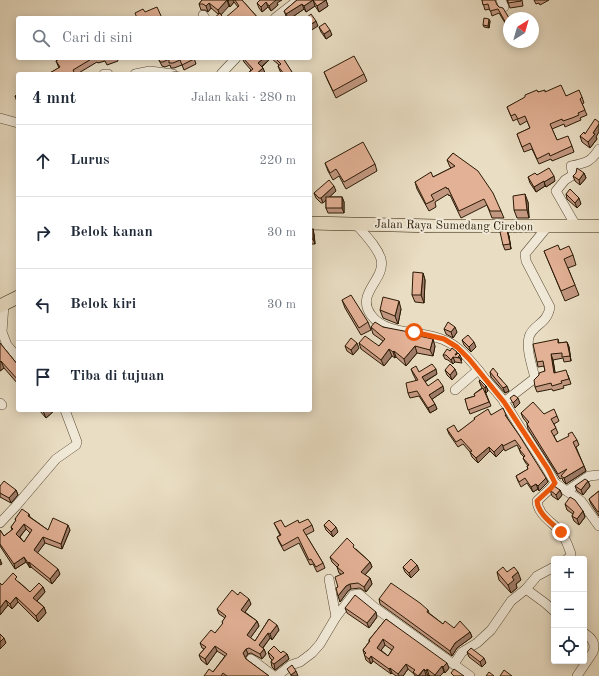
<!DOCTYPE html>
<html lang="id">
<meta charset="utf-8">
<style>
body{margin:0;font-family:"Old Standard TT",serif;background:#f2f2f3;color:#1f2937}
.controls{position:absolute;right:12px;bottom:12px;display:grid;overflow:hidden;border-radius:4px;box-shadow:0 2px 10px #0003}
.controls button{width:36px;height:36px;display:grid;place-items:center;padding:0;border:0;border-bottom:1px solid #e0e1e3;background:#fff;color:#1f2937;font:20px sans-serif}
.compass{position:absolute;left:503px;top:12px;width:36px;height:36px;border-radius:50%;background:#fff;box-shadow:0 2px 10px #0003;rotate:37deg}
.stop{position:absolute;width:12px;height:12px;margin:-9px;border:3px solid #ea580c;border-radius:50%;background:#fff}
.stop.end{background:#ea580c;border-color:#fff;box-shadow:0 1px 4px #0008}
.list{margin:0;padding:0;list-style:none}
h2{display:flex;justify-content:space-between;align-items:center;height:52px;margin:0;padding:0 16px;font-size:17px}
h2 small{font-size:13px;font-weight:400;color:#747a83}
.list li{display:grid;grid-template-columns:26px 1fr auto;gap:12px;align-items:center;box-sizing:border-box;height:72px;padding:0 16px;border-top:1px solid #e0e1e3}
.list b{display:block;font-size:15px;white-space:nowrap}
.list em{font-size:13px;font-style:normal;color:#747a83}
.icon{flex:none;width:22px;height:22px;fill:none;stroke:currentColor;stroke-width:2;stroke-linecap:round;stroke-linejoin:round}
.map{position:relative;flex:none;width:599px;height:676px;overflow:hidden}
.search{position:absolute;background:#fff;box-shadow:0 2px 10px #0003;left:16px;top:16px;width:296px;height:44px;display:flex;align-items:center;gap:10px;box-sizing:border-box;padding:0 14px;border-radius:4px;color:#747a83;font-size:15px}
.panel{position:absolute;background:#fff;box-shadow:0 2px 10px #0003;left:16px;top:72px;width:296px;height:340px;border-radius:4px}
.map>svg:first-child{display:block}
</style>
<div class="map">
<svg width="599" height="676" viewBox="0 0 599 676">
<rect width="100%" height="100%" fill="#e9ddc3"/>
<filter id="stains"><feTurbulence type="fractalNoise" baseFrequency=".005" numOctaves="4"/><feColorMatrix values="0 0 0 0 .2 0 0 0 0 .09 0 0 0 0 .02 0 0 0 .5 -.17"/></filter>
<radialGradient id="worn" r=".72"><stop offset=".6" stop-color="#630" stop-opacity="0"/><stop offset="1" stop-color="#630" stop-opacity=".3"/></radialGradient>
<g fill="none" stroke-linecap="round" stroke-linejoin="round">
<defs>
<g id="minor">
<path d="M501,0l3,7"/>
<path d="M203,15l2,3"/>
<path d="M275,18l23,-18"/>
<path d="M104,74h4"/>
<path d="M135,74l15,-3 23,3"/>
<path d="M221,74l15,-16"/>
<path d="M0,118l18,5"/>
<path d="M356,224c8,10 21,22 25,35 5,21 -26,34 -10,56 15,21 51,15 73,25 15,6 26,20 36,32 7,10 16,19 23,28 8,12 15,25 23,36 10,16 20,30 29,47l-4,5 -14,13c1,14 15,21 23,30 6,7 8,15 11,23v2l-4,3"/>
<path d="M576,226l-20,-35 9,-11 8,-5 -2,-9c15,-3 20,-4 28,-17"/>
<path d="M4,305l-2,27 5,13 11,13"/>
<path d="M455,390l23,-20"/>
<path d="M504,402l31,-24c-3,-13 -9,-28 -6,-41 4,-13 18,-12 21,-30l-24,-46 -1,-7 23,-28"/>
<path d="M0,403l2,2"/>
<path d="M555,483l26,18 18,25"/>
<path d="M567,491l22,-15 10,-1"/>
<path d="M0,523l16,-17 40,-47 20,-14 1,-3 -12,-32"/>
<path d="M329,579l7,38"/>
<path d="M526,589l19,14 9,8"/>
<path d="M251,659l23,17"/>
<path d="M454,664l8,-12 15,-9 14,-13 20,-29 15,-12 11,-13 17,-9"/>
<path d="M277,676l14,-11 9,-3 12,-9 8,-9 16,-27 17,-22 6,-1 15,13 96,69"/>
<path d="M577,676l16,-24c3,-9 -1,-14 -9,-19"/>
</g>
<g id="highway">
<path d="M310,223l125,3h164"/>
<path d="M0,306l18,-9"/>
</g>
</defs>
<use href="#minor" stroke="#5a4b34" stroke-width="10"/>
<use href="#highway" stroke="#2a1a05" stroke-width="14"/>
<use href="#minor" stroke="#f1e9d8" stroke-width="9"/>
<use href="#highway" stroke="#e9ddc3" stroke-width="13"/>
</g>
<g fill="#c39881" stroke="#2a1a05" fill-rule="evenodd">
<path d="M202,0h40l16,18 -20,-11 -4,-5 -4,5 -1,-1 -11,8 -7,-6 -3,4 -3,-2h-4l-2,-6z"/>
<path d="M260,0l17,3 1,2 -7,6 -3,-4 -6,5 -3,-4 -2,-5z"/>
<path d="M297,0h29l2,6 -9,6 -4,-6 -9,6 -2,-3 -13,9h-4l-3,-7z"/>
<path d="M482,0l15,5 12,13v15l-1,-1 -2,-5 1,-1 -8,-13 -7,3 -2,-7 -5,1z"/>
<path d="M507,0h15l1,6 -13,2z"/>
<path d="M534,0h15l-9,5 -1,-2 -3,1z"/>
<path d="M490,21l-1,7 -5,-1 -1,-2z"/>
<path d="M319,27l13,8 -6,4 -5,-7z"/>
<path d="M61,58h56l1,3 -11,4 -2,-4 -7,2 -1,-1 -20,12h-29l11,-6 -3,-7z"/>
<path d="M158,58h36l2,6 -12,6 -2,-5 -8,3h-3l-1,-3 -5,2 -3,-1z"/>
<path d="M242,58h29l-9,9 3,6 -1,1h-17l4,-4 -7,-8z"/>
<path d="M271,58h12v1l10,15h-11l-2,-3 -2,-5 1,-1z"/>
<path d="M324,72l40,2 3,7 -31,17 -9,-19z"/>
<path d="M538,92h7l21,4 16,1 2,6 -2,1 5,11 -7,3 1,2 -7,3 -9,4 -1,-3 -12,5 5,11 15,6 2,6 -22,9 -1,-2 -12,5 -7,-15 -8,3 -7,-18 13,-6 -3,-7 -7,4 -3,-6 -4,2 -6,-14z"/>
<path d="M18,94v9l-1,-1 -2,-6z"/>
<path d="M585,134l11,3 1,2 -7,9 -8,-6 -2,-6z"/>
<path d="M453,153l48,58 3,7h-12l-5,-13 -26,13 -11,-23 -1,1 -1,-2 -13,8 1,5 -7,4 -12,-22 -2,-7 18,-5 18,-9 -1,-1 -3,-7z"/>
<path d="M325,163l50,1 2,7 -31,18 -7,-13 -6,4 -5,-9z"/>
<path d="M584,173l2,5 -6,7 -5,-4 -2,-5z"/>
<path d="M537,175l18,6 -9,6 -1,-1 -9,6 -6,-9 -2,-6z"/>
<path d="M336,191l-7,6h13l2,5v11h-16l-2,-5v-8l-3,3h-2l-5,-5 -2,-5z"/>
<path d="M566,194l15,10 -4,4 -10,-9z"/>
<path d="M528,202l1,16h-12l-3,-8z"/>
<path d="M310,229l4,5 1,10h-5z"/>
<path d="M507,230l2,6 2,13 -6,1 -2,-5z"/>
<path d="M560,250l13,5 3,10 -8,3 11,27 -14,6 -21,-50z"/>
<path d="M423,273l2,7 -1,23 -9,-1 -3,-7z"/>
<path d="M342,300l26,22 3,8 -10,5 -16,-27z"/>
<path d="M401,309l-3,15 -15,-6 -3,-8z"/>
<path d="M371,327h12l29,8 8,-1 1,2 14,10 -2,10 -16,-3 -11,13 -10,-9 -1,1 -3,-2 -8,10 -23,-17 -2,-6 20,3 4,-5 -10,-7z"/>
<path d="M444,329l13,3 -4,6 -7,-4z"/>
<path d="M558,339l1,4 8,-1 2,5 2,14 -7,1 -1,-4 -10,2 2,13 13,2 3,9 -8,2 1,2 -11,3 -1,-2 -15,3 -2,-5 10,-16 -1,-5 -6,1 -1,-5z"/>
<path d="M462,340l14,7 -5,5 -7,-7z"/>
<path d="M0,343l18,22v19l-14,-16 -4,3z"/>
<path d="M345,346l14,2 -6,7 -6,-4z"/>
<path d="M450,351l7,3 5,6 -1,1 1,2 -7,-1 -2,2 -5,-4 -3,-1 -2,-4z"/>
<path d="M411,369l8,3 18,2 -12,8 3,4 16,5 -12,8 5,10 -7,4 -11,-17 -9,2 -2,-5 8,-13 -3,-6z"/>
<path d="M445,370l12,4 -5,6 -5,-5z"/>
<path d="M490,372l10,6 9,13 -4,2 -14,-16z"/>
<path d="M479,381l7,5 2,5 -2,2 -1,-2 6,15 -21,8 -5,-15 10,-3 -1,-2 8,-6 -1,-2z"/>
<path d="M39,410h16l-9,8z"/>
<path d="M521,413l23,1 13,2 2,5 -5,3 4,9 -4,3 3,6 20,-2 2,5 -3,2 10,24 -20,13 -3,-3 -1,-3 -2,1 -32,-50 -1,-5v-1l-4,-5z"/>
<path d="M491,415h15l2,4 40,63 -9,9 -1,-2 -5,3 -6,-9 -6,4 -3,-6 -2,-5 12,-7 -1,-3h1l-3,-4 -2,-4 1,-1 -3,-3 -2,-5 -2,-4 -12,6 -1,-2 -8,8 -6,-6 -12,12 -6,-6 -2,-5 -7,-8 -5,3 -9,-13 -2,-5 11,3 17,-12 -1,-2z"/>
<path d="M588,481l2,5 -7,9 -6,-4 -2,-5z"/>
<path d="M0,486l16,4 2,5 -7,8 -11,-6z"/>
<path d="M550,490h10l2,5 -4,5 -6,-4z"/>
<path d="M599,491v25l-8,-12 -2,-5z"/>
<path d="M565,504l18,7 2,6 -6,8 -5,-4 -2,-5 1,-2 -6,-4z"/>
<path d="M29,514l1,3 18,13h22l-8,19 -17,-6 -8,10 23,21 -8,10 -21,-17 -1,1 -4,-6 -11,7 -15,-23v-16l4,6 8,-6 -1,-3 5,-6 -1,-2zM26,529l4,4 -6,9 -4,-5z"/>
<path d="M274,523l11,4 14,-4 13,2 2,6 -8,4 17,28 2,5 -8,4 -4,-8 -3,1 -11,-22 -15,8 -5,-9 -2,-5 3,-2z"/>
<path d="M324,525l14,7 -5,5 -7,-7z"/>
<path d="M356,549l14,13 2,5 -7,8 5,3 2,6 -6,8 -6,-4 -9,1 -3,2 -8,11 -2,-15 3,-13 -2,-1 -2,-6 -5,-5 -2,-5z"/>
<path d="M417,565l2,5 -8,8 -6,-6 -2,-5z"/>
<path d="M497,572h10l14,8 -5,4 1,4 -6,5 -12,-13z"/>
<path d="M19,582l11,10 13,-5 2,5 -8,9 7,6 2,6 -8,9 -20,-20 -6,7 -4,-4 -8,10 2,-30z"/>
<path d="M379,599l49,11 1,3 14,11 11,4 16,4 2,5 -15,11 -5,8 -72,-52z"/>
<path d="M251,604l-6,8 12,9 2,5 -9,12 5,3 14,-22 10,11 -7,10 -2,-2 -7,10 1,1 2,5 -4,5 -11,-6 -3,1 -3,4 1,1 23,17h-65l9,-4 12,-16 -8,-5 -10,14 -6,-5 -2,-5 5,-6 -2,-1 -2,-5 15,-10 8,-9 -1,-2 3,-4 -6,-4 -2,-5z"/>
<path d="M345,608l32,9 -8,11 -22,-15z"/>
<path d="M386,619l63,49 -4,5 -1,-1 -4,4h-10l-1,-1 -1,1 -2,-1 -1,1h-10l-1,-2 -6,-5 -5,7h-7l-4,-3 -1,1 -18,-13 -2,3 -5,-4 -3,-10 6,-8v-2zM385,645l7,5 -4,6 -7,-6z"/>
<path d="M268,652l13,1 6,1 2,5 -14,11 -3,-3 -1,-5 1,-2 -2,-2z"/>
<path d="M467,652l19,11 -4,4 -13,-10z"/>
</g>
<g fill="#9f7c69" stroke="#2a1a05">
<path d="M227,0l2,6 -9,10 -2,-6z"/>
<path d="M229,0h4l1,2 -4,5 -2,-6z"/>
<path d="M275,0h7l-5,3 1,2 -7,6 -2,-5z"/>
<path d="M313,0l2,6 -9,6 -2,-6z"/>
<path d="M326,0l2,6 -9,6 -2,-6z"/>
<path d="M266,2l2,5 -6,5 -1,-5z"/>
<path d="M209,3l2,5 -3,4 -2,-6z"/>
<path d="M302,4l2,5 -13,9h-3l-2,-4z"/>
<path d="M489,19l1,2 -1,7 -1,-2z"/>
<path d="M316,21l2,5 -8,5v-6z"/>
<path d="M330,30l2,5 -6,4 -2,-5z"/>
<path d="M264,58h7l-11,10 -2,-5z"/>
<path d="M263,68l2,5 -1,1h-8z"/>
<path d="M599,124v8l-3,5 1,2 -7,9 -2,-6 5,-9z"/>
<path d="M584,173l2,5 -6,7 -1,-5z"/>
<path d="M554,176l1,5 -9,6 -2,-5z"/>
<path d="M544,181l1,5 -9,6 -2,-5z"/>
<path d="M334,186l2,5 -13,12 -2,-5z"/>
<path d="M525,194l3,8 1,16 -2,-8z"/>
<path d="M342,197l2,5v11l-2,-5z"/>
<path d="M579,198l2,6 -4,4 -2,-5z"/>
<path d="M313,229l1,5 1,10 -2,-5z"/>
<path d="M507,230l2,6 2,13 -1,-5z"/>
<path d="M423,273l2,7 -1,23 -3,-8z"/>
<path d="M399,301l2,8 -3,15 -3,-8z"/>
<path d="M455,327l2,5 -4,6 -2,-6z"/>
<path d="M433,339l2,7 -2,10 -3,-6z"/>
<path d="M474,342l2,5 -5,5 -2,-5z"/>
<path d="M567,342l2,5 2,14 -1,-5z"/>
<path d="M357,343l2,5 -6,7 -2,-5z"/>
<path d="M415,346l2,7 -11,13 -2,-7z"/>
<path d="M389,349l3,7 -8,10 -3,-6z"/>
<path d="M394,351l2,6 -1,1 -2,-6z"/>
<path d="M457,352l1,5 2,-2 2,5 -1,1 -1,-3 -5,-3z"/>
<path d="M551,354l2,6 3,18 -2,-5z"/>
<path d="M453,357l2,5 -2,2 -2,-4z"/>
<path d="M1,361l3,7 -4,3v-9z"/>
<path d="M436,369l1,5 -13,8 -2,-5z"/>
<path d="M455,369l2,5 -5,6 -2,-5z"/>
<path d="M443,386l1,5 -13,9 -2,-5z"/>
<path d="M486,386l2,5 -2,2 -1,-5z"/>
<path d="M507,386l2,5 -4,2 -2,-5z"/>
<path d="M518,398l2,5 -5,5 -2,-5z"/>
<path d="M435,404l2,5 -7,4 -2,-5z"/>
<path d="M44,410h11l-9,8 -3,-7z"/>
<path d="M502,444l2,5 -8,8 -2,-5z"/>
<path d="M489,447l1,4 -12,12 -2,-5z"/>
<path d="M584,466l2,5 -20,13 -2,-6z"/>
<path d="M546,478l2,4 -9,9 -1,-5z"/>
<path d="M588,481l2,5 -7,9 -2,-5z"/>
<path d="M536,484l2,5 -5,3 -2,-5z"/>
<path d="M16,490l2,5 -7,8 -2,-5z"/>
<path d="M560,490l2,5 -4,5 -2,-5z"/>
<path d="M583,511l2,6 -6,8 -2,-6z"/>
<path d="M24,524l2,5 -8,10 -2,-5z"/>
<path d="M68,525l2,5 -8,19 -1,-5z"/>
<path d="M336,527l2,5 -5,5 -2,-5z"/>
<path d="M43,537l2,6 -9,12 -2,-5z"/>
<path d="M24,557l2,5 -11,7 -1,-5z"/>
<path d="M0,559l2,5 -2,1z"/>
<path d="M29,562l2,5 -1,1 -2,-5z"/>
<path d="M370,562l2,5 -9,10 -2,-5z"/>
<path d="M417,565l2,5 -8,8 -2,-5z"/>
<path d="M58,569l2,5 -8,10 -2,-5z"/>
<path d="M518,572l3,8 -5,4 1,4 -6,5 -3,-8 4,-8z"/>
<path d="M370,578l2,6 -6,8 -2,-5z"/>
<path d="M350,584l1,5 -3,2 -8,11 -2,-6 8,-10z"/>
<path d="M43,587l2,5 -10,11 -2,-5z"/>
<path d="M16,597l2,5 -6,7 -2,-5z"/>
<path d="M249,599l2,5 -8,11 -2,-5z"/>
<path d="M6,600l2,5 -8,10v-7z"/>
<path d="M44,607l2,6 -8,9 -2,-6z"/>
<path d="M376,612l1,5 -8,11 -2,-5z"/>
<path d="M257,621l2,5 -10,14 -2,-5z"/>
<path d="M277,625l2,5 -7,10 -2,-6z"/>
<path d="M470,632l2,5 -15,11 -5,8 -2,-5 5,-8z"/>
<path d="M268,633l2,5 -9,12 -2,-5z"/>
<path d="M4,638l2,5 -6,6v-7z"/>
<path d="M383,639l2,6 -6,8 -2,-5z"/>
<path d="M215,646l2,5 -10,14 -2,-6z"/>
<path d="M246,649l2,5 -3,4 -2,-5z"/>
<path d="M264,649l2,5 -4,5 -2,-5z"/>
<path d="M287,654l2,5 -14,11 -1,-6z"/>
<path d="M371,656l2,5 -2,3 -2,-5z"/>
<path d="M484,658l2,5 -4,4 -2,-5z"/>
<path d="M447,663l2,5 -4,5 -2,-6z"/>
<path d="M406,664l2,5 -5,7h-4l-1,-2z"/>
<path d="M442,666l2,6 -4,4h-5v-1z"/>
<path d="M390,668l2,5 -1,1 -2,-5z"/>
<path d="M424,669l2,6 -1,1h-6z"/>
<path d="M427,669l2,6 -1,1 -2,-5z"/>
<path d="M296,671l2,5h-7v-1z"/>
</g>
<g fill="#e3b196" stroke="#2a1a05" fill-rule="evenodd">
<path d="M202,0h27l-1,1 -1,-1 -9,10 -9,-7 -3,3 -3,-2h-4z"/>
<path d="M235,0h7l16,18h-33l14,-12z"/>
<path d="M260,0h16l-7,6 -3,-4 -5,5 -4,-4z"/>
<path d="M297,0h29l-9,6 -4,-6 -9,6 -2,-2 -16,10 -2,-3z"/>
<path d="M482,0h13l2,5 2,2 4,1 6,10v12l-3,-3 1,-2 -9,-16 -8,2 -2,-7 -5,1z"/>
<path d="M508,0h13v1l-13,2z"/>
<path d="M157,7l5,11h-25l-2,-5 8,-4 2,3z"/>
<path d="M220,13l3,5h-9z"/>
<path d="M311,14l5,7 -6,4v-7h-4z"/>
<path d="M484,18l5,1 -1,7 -5,-1z"/>
<path d="M325,23l5,7 -6,4 -5,-7z"/>
<path d="M354,56l10,18 -31,17 -9,-19z"/>
<path d="M61,58h32l-20,12 2,4h-27l12,-7 -4,-6z"/>
<path d="M158,58h36v1l-12,6 -2,-5 -7,3h-4v-4l-6,3h-3z"/>
<path d="M243,58h21l-6,5 5,5 -7,6h-9l6,-5z"/>
<path d="M275,58h8l9,14 -3,2h-5l-6,-8 3,-2z"/>
<path d="M175,72l23,2h-31v-1z"/>
<path d="M561,85l5,11 13,-6 3,7 -2,2 5,11 -7,3 1,2 -7,3 -9,3 -1,-2 -12,5 7,16 11,-4 4,10 -22,10 -1,-3 -12,6 -7,-16 -8,4 -5,-13 13,-6 -5,-12 -7,3 -3,-5 -4,2 -4,-9 18,-10v-2l12,-5 1,2 7,-2v2z"/>
<path d="M18,94v6l-3,-4z"/>
<path d="M595,119l4,3v2l-6,9 2,1 -7,8 -8,-6 4,-4 1,2z"/>
<path d="M363,142l12,22 -31,18 -8,-13 -6,4 -5,-10z"/>
<path d="M453,153l25,18 15,22 8,18h-11l-6,-12 -25,12 -11,-23 -1,1 -1,-2 -15,8 3,5 -8,4 -11,-22 16,-10 2,5 22,-11 -8,-6z"/>
<path d="M549,168l5,8 -10,6v-1l-10,6 -6,-10 7,-4 2,2z"/>
<path d="M577,168l7,5 -5,7 -6,-4 3,-3z"/>
<path d="M329,180l5,6 -13,12h-2l-5,-5z"/>
<path d="M570,189l9,9 -4,5 -9,-9z"/>
<path d="M525,194l2,16h-13l-1,-14z"/>
<rect x="326" y="197" width="16" height="11"/>
<rect x="310" y="229" width="3" height="10"/>
<path d="M507,230l3,14 -7,1 -3,-13z"/>
<path d="M558,245l2,5 9,-4 4,9 -9,4 11,26 -14,6 -17,-40z"/>
<path d="M413,272l10,1 -2,22h-9z"/>
<path d="M351,295l17,27 -9,6 -17,-28z"/>
<path d="M383,297l16,4 -4,15 -15,-6z"/>
<path d="M375,322l8,5 26,5 3,3 1,-2 7,1 -1,2 14,3 -3,11 -15,-4 -11,13 -10,-8 -1,1 -4,-3 -8,11 -22,-17 6,-7 14,10 6,-7 -14,-12z"/>
<path d="M448,322l7,5 -4,5 -7,-3z"/>
<path d="M468,335l6,7 -5,5 -7,-7z"/>
<path d="M351,338l6,5 -6,7 -6,-4z"/>
<path d="M558,339v4l9,-1 3,14 -8,1v-4l-11,1 3,19 12,-3 3,9 -8,2 1,2 -10,3 -1,-3 -16,4 -1,-7 5,-5v-2l6,-2 -2,-10 -6,1 -4,-18z"/>
<path d="M0,343l18,22v15l-17,-19 -1,1z"/>
<path d="M452,348l5,4 -2,3h1l2,-2 2,2 -2,2 2,1 -7,-1 -2,3 -5,-5h-3l4,-6 3,2z"/>
<path d="M432,364l4,5 -14,8 6,9 10,-7 5,7 -14,9 6,9 -7,4 -11,-17 -9,2 -2,-10 12,-3 -7,-11 5,-3 3,6z"/>
<path d="M450,364l5,5 -5,6 -5,-5z"/>
<path d="M493,368l5,6 -1,1 10,11 -4,2 -13,-16z"/>
<path d="M480,380l6,6 -1,2 -6,-7z"/>
<path d="M483,388l6,14 -21,8 -3,-11 10,-3 -1,-2z"/>
<path d="M514,395l4,3 -5,5 -3,-5z"/>
<path d="M533,402l11,12 10,-5 3,7 -6,3 5,9 -5,3 6,11 12,-6 -1,-2 4,-2 5,8 -4,2 11,24 -20,12 -3,-2 6,-7 -9,5 -31,-50 2,-2 -8,-9z"/>
<path d="M503,408l3,7h-1l14,20 27,43 -8,8 -2,-2 -5,3 -6,-9 -6,4 -3,-6 12,-7 -1,-3 2,-1 -6,-7 2,-2 -6,-7 2,-1 -6,-8 -12,6 -1,-2 -8,8 -5,-5 -13,11 -6,-6 2,-1 -11,-12 -5,3 -9,-13 7,-4 4,7 17,-13 -1,-1 14,-9 3,6z"/>
<path d="M585,479l3,2 -7,9 -6,-4z"/>
<path d="M4,481l12,9 -7,8 -9,-5v-7z"/>
<path d="M554,486l6,4 -4,5 -6,-5z"/>
<path d="M599,491v20l-1,1 -9,-13z"/>
<path d="M570,497l5,3 8,11 -6,8 -5,-3 2,-4 -9,-8z"/>
<path d="M22,509l7,5 -1,2 20,14 5,-12 15,7 -7,19 -18,-7 -9,13 24,19 -8,10 -21,-17 -1,1 -4,-6 -10,7 -14,-20v-14l4,6 9,-7 -2,-2 5,-7 -1,-1zM24,524l8,6 -8,12 -8,-8z"/>
<path d="M308,519l4,6 -9,5 20,33 -7,4 -5,-8 -2,1 -11,-23 -16,9 -5,-9 4,-2 -7,-12 7,-3 4,7 13,-7 1,3z"/>
<path d="M329,520l7,7 -5,5 -7,-7z"/>
<path d="M347,538l7,7 -1,2 17,15 -9,10 9,6 -6,9 -6,-4 -8,1 -4,2 -8,10 -2,-8 2,-1 -3,-10 9,-4 -7,-6 2,-2 -9,-8z"/>
<path d="M411,559l6,6 -8,8 -6,-6z"/>
<path d="M503,567l4,5 7,-5 4,5 -6,5 2,3 -6,5 -11,-13z"/>
<path d="M13,573l4,4 -2,2 15,13 9,-9 4,4 -10,11 11,9 -8,9 -20,-19 -6,7 -4,-4 -6,8v-25l2,2z"/>
<path d="M391,583l29,20 8,7 -1,2 16,12 2,-3 9,7 6,-7 10,11 -15,11 -5,8 -71,-52z"/>
<path d="M232,590l6,5 2,-3 9,7 -8,11 16,11 -10,14 8,6 14,-22 8,6 -7,9 -2,-1 -9,12 5,4 -4,5 -11,-6 -3,1 -3,4 3,6 23,17h-42l-4,-3 -2,3h-17l5,-7 4,3 14,-18 -12,-8 -10,13 -6,-4 7,-8 -6,-4 11,-13 4,3 8,-10 -1,-1 4,-6 -9,-7z"/>
<path d="M355,595l21,17 -9,11 -22,-15z"/>
<path d="M386,619l61,44 -4,4 -1,-1 -7,9 -8,-6 -1,2 -2,-2 -6,7 -5,-4 2,-2 -9,-6 -8,10 -8,-6 -1,1 -18,-13 -2,3 -5,-4 2,-2 -3,-3 7,-9 -1,-1zM383,639l11,8 -6,9 -11,-8z"/>
<path d="M0,634l4,4 -4,4z"/>
<path d="M274,646l7,7 2,-2 4,3 -13,10 -3,-2 3,-4 -6,-6z"/>
<path d="M471,648l13,10 -4,4 -13,-10z"/>
<path d="M292,665l4,6 -5,4 -4,-6z"/>
<path d="M454,669l10,7h-10l-3,-3z"/>
<path d="M504,670l8,6h-12z"/>
<path d="M489,672l5,4h-8z"/>
</g>
<g fill="none" stroke-linecap="round" stroke-linejoin="round">
<path stroke="#ea580c" stroke-width="5" d="M414,332l30,7 13,8 12,12 35,43 44,67 7,14 -4,5 -14,13c1,13 15,22 24,31"/>
</g>
<g text-anchor="middle" stroke-width="4" stroke-linejoin="round" paint-order="stroke">
<g font-size="12" fill="#2a1a05" stroke="#f1e9d8">
<text transform="translate(454 225) rotate(1)" y="4">Jalan Raya Sumedang Cirebon</text>
</g>
</g>
<rect width="100%" height="100%" filter="url(#stains)"/>
<rect width="100%" height="100%" fill="url(#worn)"/>
</svg>
<div class="controls">
<button>+</button>
<button>−</button>
<button><svg class="icon" aria-label="locate" viewBox="0 0 24 24"><circle cx="12" cy="12" r="6"/><path d="M12 2v4M12 18v4M2 12h4M18 12h4"/></svg></button>
</div>
<svg class="compass" viewBox="-18 -18 36 36"><path d="M0-13l5 13h-10z" fill="#e53935"/><path d="M0 13l5-13h-10z" fill="#747a83"/></svg>
<div class="stop" style="left:414px;top:332px"></div>
<div class="stop end" style="left:561px;top:532px"></div>
<div class="search"><svg class="icon" aria-label="search" viewBox="0 0 24 24"><circle cx="10" cy="10" r="6"/><path d="M15 15l6 6"/></svg>Cari di sini</div>
<section class="panel">
<h2>4 mnt<small>Jalan kaki · 280 m</small></h2>
<ul class="list">
<li><svg class="icon" aria-label="ahead" viewBox="0 0 24 24"><path d="M12 20V5M6 11l6-6 6 6"/></svg><div><b>Lurus</b></div><em>220 m</em></li>
<li><svg class="icon" aria-label="right" viewBox="0 0 24 24"><path d="M7 20v-9h11M14 6l5 5-5 5"/></svg><div><b>Belok kanan</b></div><em>30 m</em></li>
<li><svg class="icon" aria-label="left" viewBox="0 0 24 24"><path d="M17 20v-9H6M10 6l-5 5 5 5"/></svg><div><b>Belok kiri</b></div><em>30 m</em></li>
<li><svg class="icon" aria-label="arrive" viewBox="0 0 24 24"><path d="M6 21V4h12l-3 4 3 4H6"/></svg><div><b>Tiba di tujuan</b></div></li>
</ul>
</section>
</div>
